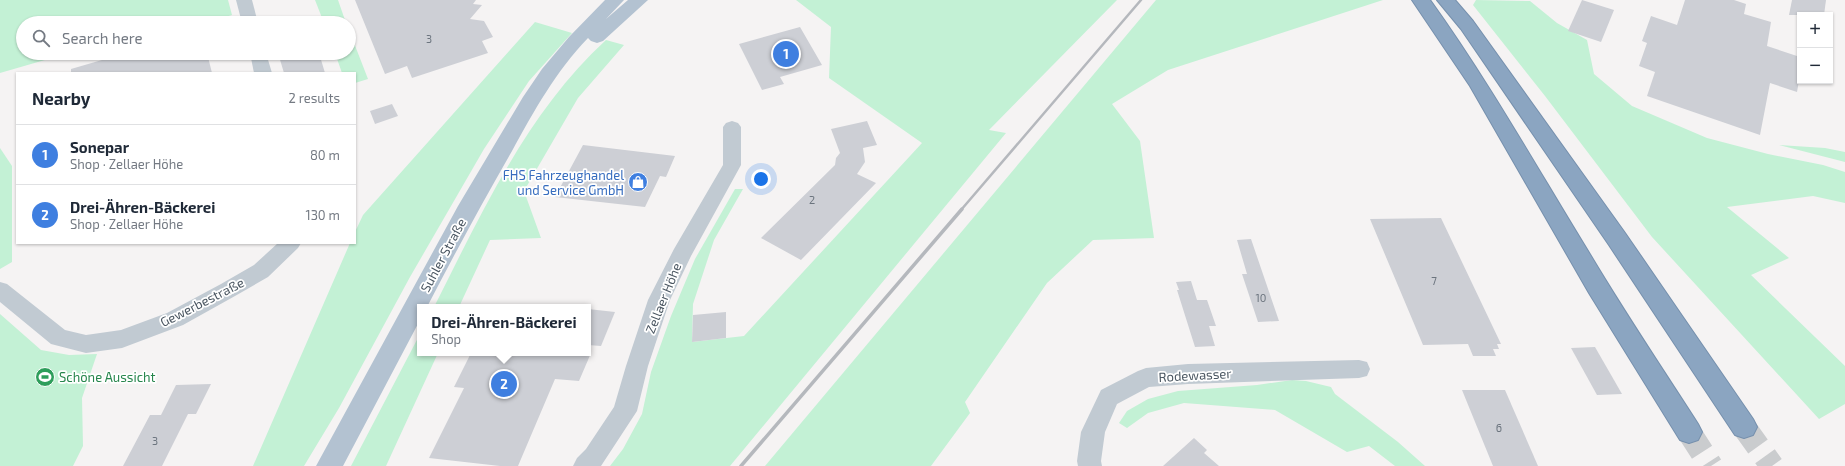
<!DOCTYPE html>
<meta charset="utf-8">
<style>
body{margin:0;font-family:"Exo 2",sans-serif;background:#f2f2f3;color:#1f2937}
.controls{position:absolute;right:12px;top:12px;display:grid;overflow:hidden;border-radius:0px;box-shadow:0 1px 3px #0004}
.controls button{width:36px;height:36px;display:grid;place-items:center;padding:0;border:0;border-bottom:1px solid #e0e1e3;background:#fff;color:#1f2937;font:20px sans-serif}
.you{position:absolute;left:761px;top:179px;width:14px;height:14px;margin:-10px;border:3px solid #fff;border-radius:50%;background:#1a73e8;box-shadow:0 0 0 6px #1a73e833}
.badge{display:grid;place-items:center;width:26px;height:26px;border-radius:50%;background:#111827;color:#fff;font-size:13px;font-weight:700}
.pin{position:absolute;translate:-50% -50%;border:2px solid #fff;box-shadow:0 1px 4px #0006}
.popup{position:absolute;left:417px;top:304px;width:174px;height:52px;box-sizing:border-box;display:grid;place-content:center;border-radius:0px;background:#fff;filter:drop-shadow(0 1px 3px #0005);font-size:13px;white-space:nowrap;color:#747a83}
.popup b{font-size:15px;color:#1f2937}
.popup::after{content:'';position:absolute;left:50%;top:100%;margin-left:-8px;border:8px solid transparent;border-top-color:#fff}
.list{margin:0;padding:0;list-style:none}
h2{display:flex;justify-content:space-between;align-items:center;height:52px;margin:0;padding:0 16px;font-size:17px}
h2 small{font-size:13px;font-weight:400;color:#747a83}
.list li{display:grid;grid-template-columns:26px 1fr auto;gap:12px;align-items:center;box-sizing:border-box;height:60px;padding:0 16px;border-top:1px solid #e0e1e3}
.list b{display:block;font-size:15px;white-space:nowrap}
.list p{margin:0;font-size:13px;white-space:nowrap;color:#747a83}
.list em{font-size:13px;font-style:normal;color:#747a83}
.icon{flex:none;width:22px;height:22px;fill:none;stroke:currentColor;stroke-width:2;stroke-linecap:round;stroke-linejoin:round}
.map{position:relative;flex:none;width:1845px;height:466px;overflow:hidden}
.search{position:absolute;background:#fff;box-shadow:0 1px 3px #0004;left:16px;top:16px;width:340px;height:44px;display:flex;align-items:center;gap:10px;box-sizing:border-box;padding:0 14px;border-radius:22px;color:#747a83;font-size:15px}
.panel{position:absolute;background:#fff;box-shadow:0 1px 3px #0004;left:16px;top:72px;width:340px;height:172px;border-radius:0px}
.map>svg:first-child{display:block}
</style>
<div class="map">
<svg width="1845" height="466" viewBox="0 0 1845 466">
<rect width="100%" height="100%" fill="#f5f3f3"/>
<g fill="#c3f1d5">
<path d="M0,0h228l4,15 -27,8h-182v30h46l-69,20z"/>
<path d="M315,0h23l8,23h-22z"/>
<path d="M796,0h321l-128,130 17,3 -276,333h-120l13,-17 19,-35 9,-42 20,-56 24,-57 40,-70h8l-29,51 -21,64 -1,38 52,-6 178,-193 -93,-65 2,-51z"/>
<path d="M1156,0h227l-215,70 -56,34 28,37 14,97 -61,2 -46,43 -82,119 5,11 -39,53h-166z"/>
<path d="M1476,0l54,1 27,22 30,17 7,34 38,32 75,32 61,16 55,11 22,7v31l-32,-7 -86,11 62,51 -38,17 94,91v38l-26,15 -167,-182 -107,-141 -72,-91z"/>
<path d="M535,22l37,11 -43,48 -45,68 -74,128 -71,131 -35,58h-51l97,-223h5v-11l8,-17z"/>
<path d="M349,30l19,49 -13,4v-10h-13l-7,-20h14z"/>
<path d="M606,40l18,5 -46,53 -54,93 17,47 -51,2 -31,67h-25c47,-93 94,-196 172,-267z"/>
<path d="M1779,145l46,3 20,4v10z"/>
<path d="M0,148l12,18v96l-12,7z"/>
<path d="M0,314l41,36 28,5 28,-1 -15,44 1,48 -10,20h-73z"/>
<path d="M420,334v19h18l-52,113h-35z"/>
<path d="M1292,380l14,1 25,6 4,7 63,48 27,24h-30l-26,-20 -22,6 -72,-42 -91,-7 -36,10 -21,15 -8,-5 8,-12 21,-12 30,-8 79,-6z"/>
</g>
<g fill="#cdcfd5">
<path d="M355,0h121l-3,4 9,1 -12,14 14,2 9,16 -11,4 6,12 -76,25 -5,-12 -22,8z"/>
<path d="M1582,0l32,10 -13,32 -33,-11z"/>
<path d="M1685,0h49l12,4 -2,10 27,8 -4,24 33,11v18l-3,17 -27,-9 -10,52 -113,-39 8,-24 -16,-6 8,-23 -5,-2 9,-25 26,9z"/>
<path d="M1792,0h34l-2,15h-35z"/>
<path d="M800,27l22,38 -42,12 4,7 -22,6 -23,-46z"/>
<path d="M126,53h81l5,20h-141v-4z"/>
<path d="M278,53h41l6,20h-41z"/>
<path d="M392,104l6,12 -23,8 -5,-13z"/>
<path d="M867,121l10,24 -14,3 2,14 -8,12 19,9 -75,77 -40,-22 74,-73 1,-7 4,-5 -9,-24z"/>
<path d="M583,145l92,11 -9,21 -6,-1 -15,31 -90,-10z"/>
<path d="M1441,218l60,126h-4l2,5h-6l3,7h-23l-5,-12 -45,1 -53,-126z"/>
<path d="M1251,239l28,82 -21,1 -16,-48h5l-10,-34z"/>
<path d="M1191,281l6,19h10l9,26h-7l6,20 -20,1 -18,-57h2l-3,-8z"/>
<path d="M588,309l27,3 -14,34 -13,-1z"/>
<path d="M726,312v26l-34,4 1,-27z"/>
<path d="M1595,347l27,47 -25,1 -26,-47z"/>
<path d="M471,353h120l-12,28 -24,-2 -37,87h-18l-71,-8 35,-70 -10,-1z"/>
<path d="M211,384l-15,30h-8l-26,52h-39l27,-51h11l15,-30z"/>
<path d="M1462,390h43l33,76h-45z"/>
<path d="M1194,438l13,12 -3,3 15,13h-56z"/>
</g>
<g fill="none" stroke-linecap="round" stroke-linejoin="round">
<g stroke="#caccce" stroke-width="24" stroke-dasharray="24 12" stroke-linecap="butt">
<path d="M1744,427l28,39"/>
<path d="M1689,432l22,34"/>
</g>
<defs>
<g id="highway">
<path d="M1412,0h18c59,82 108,170 161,256 34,57 71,112 107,168l4,8 -4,8 -9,3 -9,-3 -91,-147 -119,-207z"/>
<path d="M1437,0h18l18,21 152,212 128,186 4,8 -4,8 -9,3 -9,-3 -126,-190 -148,-216z"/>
</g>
</defs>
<use href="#highway" stroke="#7690ad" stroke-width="2"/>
<g fill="#c1cad2" fill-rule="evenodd">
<path d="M236,0h16l6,23h-16z"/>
<path d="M250,53h16l6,20h-18z"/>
<path d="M732,121l6,2 3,4v38l-50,91 -21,44 -22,66 -11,45 -36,55h-28l4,-8 9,-9 28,-42 12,-41 22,-66 26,-51 49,-84v-38l3,-4z"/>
<path d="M278,243h23l-3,5 -30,29 -33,19 -52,29 -61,23 -36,5 -35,-9 -51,-42v-20l7,2 58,46 21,5 35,-5 46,-17 54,-29 33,-19z"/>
<path d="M1359,360l8,2 3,7 -3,7 -8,2 -171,6 -39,3 -32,17 -12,28 -4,29 1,5h-24l-1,-5 4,-29 20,-42 37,-19 8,-3 42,-4z"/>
</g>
<path fill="#b3c2d1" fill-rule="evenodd" d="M605,0h19l-18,19 22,-19h20l-45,41 -6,2 -6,-2 -3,-3c-32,33 -54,73 -76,113 -30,52 -58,104 -85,156h-7v13l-77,146h-27l142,-260 65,-109 19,-28 27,-32z"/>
<use href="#highway" fill="#8ba5c1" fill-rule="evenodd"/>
<path stroke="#b5b8bd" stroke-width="2.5" d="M961,210l180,-210"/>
<path stroke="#b5b8bd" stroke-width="3.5" d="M741,466l221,-257"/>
</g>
<defs>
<symbol id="shop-disc" viewBox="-11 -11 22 22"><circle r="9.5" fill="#3f7fe0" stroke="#fff"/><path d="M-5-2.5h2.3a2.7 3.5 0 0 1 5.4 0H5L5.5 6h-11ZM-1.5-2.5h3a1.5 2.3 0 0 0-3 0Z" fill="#fff"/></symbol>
<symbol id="stadium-disc" viewBox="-11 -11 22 22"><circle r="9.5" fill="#2e9e5b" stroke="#fff"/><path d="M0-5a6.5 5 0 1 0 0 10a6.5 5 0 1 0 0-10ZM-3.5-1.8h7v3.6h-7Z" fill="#fff"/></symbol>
</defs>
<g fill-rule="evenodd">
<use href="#shop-disc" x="627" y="171" width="22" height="22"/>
<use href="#stadium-disc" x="34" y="366" width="22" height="22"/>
</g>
<g text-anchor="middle" stroke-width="3.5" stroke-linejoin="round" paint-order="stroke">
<g font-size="11" fill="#6b747e">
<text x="429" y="43">3</text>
<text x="812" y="204">2</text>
<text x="1434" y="285">7</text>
<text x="1261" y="302">10</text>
<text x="1499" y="432">6</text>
<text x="155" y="445">3</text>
</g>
<g font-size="13" fill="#366cbe" stroke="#fff" text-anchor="end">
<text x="624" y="180">FHS Fahrzeughandel<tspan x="624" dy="15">und Service GmbH</tspan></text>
</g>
<g font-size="13" fill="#4a5661" stroke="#fff">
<text transform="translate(443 255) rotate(-62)" y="5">Suhler Straße</text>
<text transform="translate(663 298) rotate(-68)" y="5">Zellaer Höhe</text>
<text transform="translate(202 302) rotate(-27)" y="5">Gewerbestraße</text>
<text transform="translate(1195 375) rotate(-3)" y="5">Rodewasser</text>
</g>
<g font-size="13" fill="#27864d" stroke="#fff" text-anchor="start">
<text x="59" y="382">Schöne Aussicht</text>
</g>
</g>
</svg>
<div class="controls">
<button>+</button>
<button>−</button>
</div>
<div class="you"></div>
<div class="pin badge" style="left:786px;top:54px;background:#3f7fe0">1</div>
<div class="pin badge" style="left:504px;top:384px;background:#3f7fe0">2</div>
<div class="popup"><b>Drei-Ähren-Bäckerei</b>Shop</div>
<div class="search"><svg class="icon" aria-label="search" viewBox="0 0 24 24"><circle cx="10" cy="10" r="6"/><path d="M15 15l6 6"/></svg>Search here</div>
<section class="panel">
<h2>Nearby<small>2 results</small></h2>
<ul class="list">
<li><span class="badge" style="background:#3f7fe0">1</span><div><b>Sonepar</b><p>Shop · Zellaer Höhe</p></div><em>80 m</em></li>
<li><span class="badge" style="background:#3f7fe0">2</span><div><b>Drei-Ähren-Bäckerei</b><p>Shop · Zellaer Höhe</p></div><em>130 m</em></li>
</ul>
</section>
</div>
